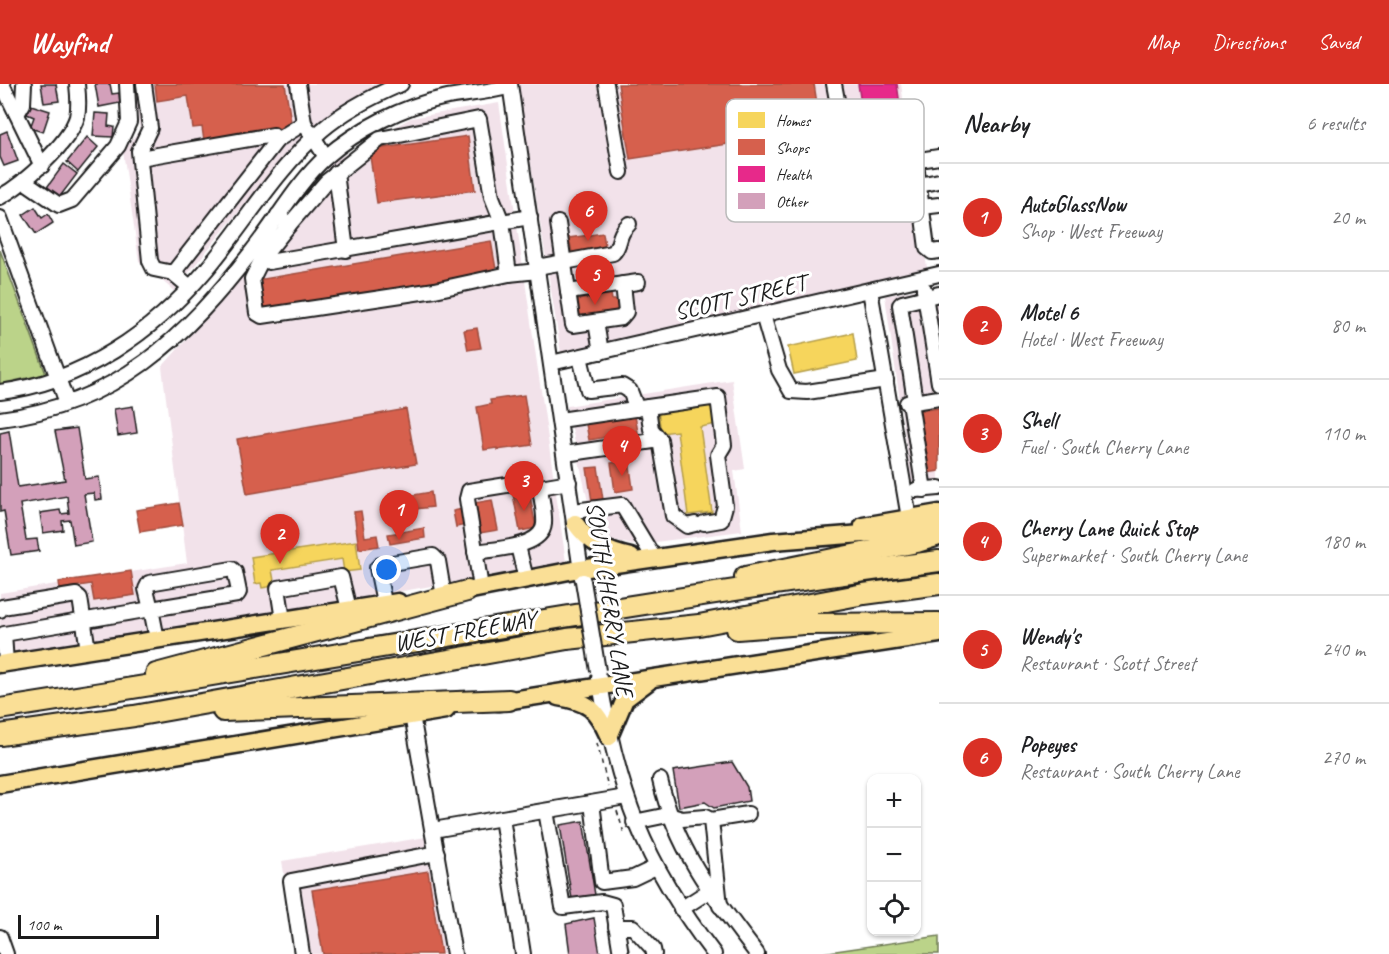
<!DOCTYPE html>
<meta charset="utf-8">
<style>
body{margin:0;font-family:Caveat,sans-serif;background:#f6f6f6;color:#202124}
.controls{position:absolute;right:18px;bottom:18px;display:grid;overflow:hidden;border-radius:12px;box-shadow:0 2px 4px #0004}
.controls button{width:54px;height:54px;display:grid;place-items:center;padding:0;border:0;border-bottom:2px solid #e0e0e0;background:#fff;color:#202124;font:30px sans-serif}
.scale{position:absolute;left:18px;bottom:15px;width:141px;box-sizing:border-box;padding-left:6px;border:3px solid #1c1c1c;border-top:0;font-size:16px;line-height:21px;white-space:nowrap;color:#1c1c1c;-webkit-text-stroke:4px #fff;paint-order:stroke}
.you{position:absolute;left:387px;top:486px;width:21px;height:21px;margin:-15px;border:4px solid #fff;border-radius:50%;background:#1a73e8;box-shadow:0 0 0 9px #1a73e833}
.badge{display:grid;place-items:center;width:39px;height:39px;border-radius:50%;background:#d93025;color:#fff;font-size:20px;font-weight:700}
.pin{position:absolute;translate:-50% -50px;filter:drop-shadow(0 2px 3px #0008)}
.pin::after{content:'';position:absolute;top:32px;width:21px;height:18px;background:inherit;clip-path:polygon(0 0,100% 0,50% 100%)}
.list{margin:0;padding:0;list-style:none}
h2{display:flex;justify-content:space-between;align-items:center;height:78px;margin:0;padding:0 24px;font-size:26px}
h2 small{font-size:20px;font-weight:400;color:#757577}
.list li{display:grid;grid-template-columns:39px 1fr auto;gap:18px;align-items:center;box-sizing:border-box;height:108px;padding:0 24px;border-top:2px solid #e0e0e0}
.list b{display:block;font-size:22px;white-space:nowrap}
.list p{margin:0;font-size:20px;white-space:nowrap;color:#757577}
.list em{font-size:20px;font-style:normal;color:#757577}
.icon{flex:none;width:33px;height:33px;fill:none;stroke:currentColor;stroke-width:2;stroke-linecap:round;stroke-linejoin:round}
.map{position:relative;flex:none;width:939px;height:870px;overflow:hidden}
header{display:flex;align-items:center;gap:36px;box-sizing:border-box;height:84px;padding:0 30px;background:#d93025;color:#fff}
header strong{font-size:28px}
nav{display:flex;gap:33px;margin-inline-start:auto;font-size:21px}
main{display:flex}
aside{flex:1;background:#fff}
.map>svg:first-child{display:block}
</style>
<header>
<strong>Wayfind</strong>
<nav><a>Map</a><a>Directions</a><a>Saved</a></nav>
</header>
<main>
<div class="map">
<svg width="939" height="870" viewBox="0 0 939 870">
<rect width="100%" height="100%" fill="#fff"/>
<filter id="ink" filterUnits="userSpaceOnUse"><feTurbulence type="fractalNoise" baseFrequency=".0167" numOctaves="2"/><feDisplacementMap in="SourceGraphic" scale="12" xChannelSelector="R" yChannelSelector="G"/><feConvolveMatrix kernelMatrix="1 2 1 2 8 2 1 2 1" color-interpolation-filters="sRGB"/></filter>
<g filter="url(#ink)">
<g fill="#f2e2ea">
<path d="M133,0h251l-58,36 -35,28 -117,143 -35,-30 -16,-110 17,-21z"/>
<path d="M518,0h383l26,184 -366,85z"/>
<path d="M499,19l67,459 -321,57 -245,38v-64l187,-30 -25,-196 108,-121 63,-85 78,-43z"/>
<path d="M939,201v212l-25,3 -29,-204z"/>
<path d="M732,296l13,89 -11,2 8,60 -110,14 -30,-8 -10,-17 -25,-114z"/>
<path d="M432,752l19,118h-154l-15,-93z"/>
</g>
<g fill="#bbd389" stroke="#6c7852" stroke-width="1.5">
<path d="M0,166l46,124 -46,10z"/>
<path d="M939,852v18h-124z"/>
</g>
<g fill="#f6d55c" stroke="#b59e49" stroke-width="1.5">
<path d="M853,249l4,28 -63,13 -6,-27z"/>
<path d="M714,318l3,22 -17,3 12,85 -24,3 -11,-84 -16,2 -3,-23z"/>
<path d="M356,457l4,29 -16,2 -2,-13 -70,11 3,16 -13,2 -1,-5 -6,1 -4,-27z"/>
</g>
<g fill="#d6604d" stroke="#9e4c3e" stroke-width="1.5">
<path d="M155,0h130l7,44 -88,13 -2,-14 -9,1 -5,-32 -31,5z"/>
<path d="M618,0h196l7,46 -191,29z"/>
<path d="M468,52l7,54 -98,13 -8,-53z"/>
<path d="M603,149l2,13 -33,6 -3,-14z"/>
<path d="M491,157l6,34 -235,39 -5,-34z"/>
<path d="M611,210l1,6h5l2,10 -39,6 -2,-16z"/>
<path d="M477,244l4,20 -13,2 -4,-20z"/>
<path d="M524,311l8,50 -35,5v-2l-13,2 -7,-43 14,-3 -1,-4z"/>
<path d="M939,324v63l-12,2 -9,-62z"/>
<path d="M406,325l10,55 -169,30 -10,-55z"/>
<path d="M635,332l3,16 -49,8 -3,-16z"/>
<path d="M629,376l4,29 -18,3 -4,-29z"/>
<path d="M598,383l6,39 -11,2 -6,-40z"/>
<path d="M529,407l7,37 -16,3 -7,-37z"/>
<path d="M431,408l2,15 -18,2 -2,-14z"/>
<path d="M492,416l6,30 -18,3 -6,-30z"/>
<path d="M179,419l4,22 -43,7 -4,-22z"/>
<path d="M463,425l3,16 -10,2 -3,-16z"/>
<path d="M361,427l4,26 12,-2 2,11 -20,3 -5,-37z"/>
<path d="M424,444l1,10 -35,6 -2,-10z"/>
<path d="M131,487l4,24 -41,6 -3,-17 -31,5 -1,-7z"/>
<path d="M428,787l13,83h-118l-11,-64z"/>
</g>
<path fill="#e7298a" stroke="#aa2569" stroke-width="1.5" d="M858,0h39l4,28 -38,5z"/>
<g fill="#d3a0ba" stroke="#1c1c1c" stroke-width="1.5">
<path d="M41,0h15l3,17 -15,2z"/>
<path d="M95,0h15l2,10 7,-1 1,10 -21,4z"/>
<path d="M31,21l19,6 -7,21 -13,-4 4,-11 -7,-3z"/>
<path d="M95,29l14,1 -1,12 6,1 -1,10 -20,-1z"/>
<path d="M7,47l11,30 -14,5 -4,-9v-23z"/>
<path d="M87,53l11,10 -20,25 -11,-10z"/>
<path d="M64,80l13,10 -19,25 -13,-9z"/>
<path d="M35,123l7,11 6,-4 5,9 -17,11 -13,-19z"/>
<path d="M133,322l4,27 -19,3 -4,-27z"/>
<path d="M77,344l8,51 14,-2 3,22 -7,1 -1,-7 -10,1 8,48 -18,3 -4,-25 -8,1 1,9 -20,3 -3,-20 20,-3 1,4 8,-1 -2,-17 -47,8 6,36 11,-1 2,12 -28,4 -7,-44 -4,1v-79l9,-2 9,56 47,-7 -10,-49z"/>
<path d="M732,678l15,25 2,14 -35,7 -9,-6 -26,5 -6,-36z"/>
<path d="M583,737l12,74 -23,4 -12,-74z"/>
<path d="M594,834l6,36h-30l-4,-30z"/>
</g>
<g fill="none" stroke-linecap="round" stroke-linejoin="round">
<defs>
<g id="minor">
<path d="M2,0l40,82"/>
<path d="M144,0l6,44 -11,23 11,110 4,8 19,4 17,14"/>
<path d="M298,0l6,39 22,34"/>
<path d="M510,0l72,494"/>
<path d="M606,0l15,88"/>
<path d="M834,0l10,53"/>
<path d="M17,30l6,-10 1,-20"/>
<path d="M939,73l-20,3 -3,4 11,84 5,4 7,-1"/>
<path d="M140,74l133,-23 4,5"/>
<path d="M336,89l10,77"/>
<path d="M24,97l35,24 13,-5 46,-54 11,-24 -2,-38"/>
<path d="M919,101l20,-4"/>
<path d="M0,113c24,-13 69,-54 77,-80 2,-9 1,-24 0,-33"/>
<path d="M922,123l17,-2"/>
<path d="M278,131l11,10 37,-43 54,-43 99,-20 13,78 10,25 7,52 29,-3"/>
<path d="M0,134l67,185"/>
<path d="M558,139l15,102 48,-7 5,-6 -3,-28"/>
<path d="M289,141l-26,32 -11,22 5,34 5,3 173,-26 74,-16"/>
<path d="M257,169l12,9 261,-45"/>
<path d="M537,183l76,-14c9,-9 3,-17 16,-29"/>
<path d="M173,189l104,-133 27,-17"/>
<path d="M924,205l15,94"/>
<path d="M870,206l39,228"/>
<path d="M568,208l70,-10"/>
<path d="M763,231l16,55 12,21 16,1 79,-12"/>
<path d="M596,238l5,30"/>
<path d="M580,273l8,33 34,-4 8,5 7,18"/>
<path d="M551,279l388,-89"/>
<path d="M0,308c83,-10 153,-60 206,-122 39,-46 70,-101 116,-140 23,-20 51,-34 79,-46"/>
<path d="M915,317l-15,-96 2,-2 37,-9"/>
<path d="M910,318l14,88"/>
<path d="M907,319l32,-5"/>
<path d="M648,323l70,-10 6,48 -6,10 7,51 -4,14 -17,3"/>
<path d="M0,335c116,-14 185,-81 253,-169 24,-30 44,-67 73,-93 31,-27 77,-51 117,-59 22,-5 46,-5 67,-12"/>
<path d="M560,336l88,-13 3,22 9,11 13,76 14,10 8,-2"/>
<path d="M565,370l95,-14"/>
<path d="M916,406l23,-2"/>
<path d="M573,427l49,-6 32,53"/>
<path d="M518,462l8,33"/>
<path d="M475,468c18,-3 67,-4 69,-28 1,-12 -3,-26 -4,-37"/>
<path d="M232,485l3,3 4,20 -2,3 -86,14 -5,-20 3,-6z"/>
<path d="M481,504l-14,-89 2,-8 63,-10 8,6 29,-5"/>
<path d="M0,526l2,-3 74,-12 4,3 8,52"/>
<path d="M386,528l-9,-44 3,-3 53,-9 5,5 6,36"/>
<path d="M283,536l-5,-32 63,-11 8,32"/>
<path d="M6,579l-2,-29 147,-25 6,30"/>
<path d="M599,594c19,114 44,183 115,276"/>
<path d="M412,631l42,239"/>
<path d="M660,696c16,70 55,119 97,174"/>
<path d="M592,719l10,79 31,-4 23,-11"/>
<path d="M546,727l17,96 39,-5 11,3 8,49"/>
<path d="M711,736l9,86"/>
<path d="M634,738l34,-7 14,4 23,-2 6,3 37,-6"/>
<path d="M433,746l69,-12"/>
<path d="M681,825l28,-18"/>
<path d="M616,843h17l20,22 1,5"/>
<path d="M0,853l6,17"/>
<path d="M302,870l-11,-73 146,-28"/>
<path d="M523,870l-21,-136 124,-21"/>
</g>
<g id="major">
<path d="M575,439c14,20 32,29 56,34"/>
<path d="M863,442l76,-13"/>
<path d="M456,509l118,-23 199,-29 166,-13"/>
<path d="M0,580l398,-62"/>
<path d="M558,613c31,5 38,11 51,40"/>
<path d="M498,618l441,-68"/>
<path d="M609,653l16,-38 24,-18"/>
<path d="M0,700l446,-74"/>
</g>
<g id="highway">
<path d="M745,493l172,-35 22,-7"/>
<path d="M737,545l67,-5 135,-1"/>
<path d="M156,590l311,-83"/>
<path d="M0,625c313,-48 625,-107 939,-148"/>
<path d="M223,627l286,-11"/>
<path d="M0,651l134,-19 433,-77 132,-14 165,-31 75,-10"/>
</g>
</defs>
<use href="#minor" stroke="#1c1c1c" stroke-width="18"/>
<use href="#major" stroke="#1c1c1c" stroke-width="21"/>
<use href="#highway" stroke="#1c1c1c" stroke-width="24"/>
<g stroke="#1c1c1c" stroke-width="1.5" stroke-dasharray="4.5 4.5" stroke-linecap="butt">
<path d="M597,659l11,44"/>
<path d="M617,727l7,22"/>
</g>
<use href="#minor" stroke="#fff" stroke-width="14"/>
<use href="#major" stroke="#fadf96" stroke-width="16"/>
<use href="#highway" stroke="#fadf96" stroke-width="20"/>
<defs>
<path id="minor-bridge" d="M583,497l15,90"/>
</defs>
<use href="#minor-bridge" stroke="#1c1c1c" stroke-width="18" stroke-linecap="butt"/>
<use href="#minor-bridge" stroke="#fff" stroke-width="14"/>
</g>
</g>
<g text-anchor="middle" stroke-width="6" stroke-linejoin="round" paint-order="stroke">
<g font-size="24" fill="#1c1c1c" stroke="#fff">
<text transform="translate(740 213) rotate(-13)" y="8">SCOTT STREET</text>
<text transform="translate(610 515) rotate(81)" y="8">SOUTH CHERRY LANE</text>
<text transform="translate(465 547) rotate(-10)" y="8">WEST FREEWAY</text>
</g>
</g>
<rect x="726" y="15" width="198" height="123" rx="9" fill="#fff" stroke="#bbb" stroke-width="1.5"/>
<rect x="738" y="28" width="27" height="16" fill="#f6d55c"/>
<rect x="738" y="55" width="27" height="16" fill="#d6604d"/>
<rect x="738" y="82" width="27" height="16" fill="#e7298a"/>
<rect x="738" y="109" width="27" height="16" fill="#d3a0ba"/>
<g font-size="16" fill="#1c1c1c">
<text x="776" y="42">Homes</text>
<text x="776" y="69">Shops</text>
<text x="776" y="96">Health</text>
<text x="776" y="123">Other</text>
</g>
</svg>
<div class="controls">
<button>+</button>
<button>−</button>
<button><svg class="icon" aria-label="locate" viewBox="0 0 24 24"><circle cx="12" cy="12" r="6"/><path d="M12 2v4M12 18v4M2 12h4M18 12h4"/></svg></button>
</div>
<div class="scale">100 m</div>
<div class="you"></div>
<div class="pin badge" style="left:399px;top:456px">1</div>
<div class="pin badge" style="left:280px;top:480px">2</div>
<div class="pin badge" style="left:524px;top:427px">3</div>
<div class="pin badge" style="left:622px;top:392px">4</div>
<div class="pin badge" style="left:595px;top:221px">5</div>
<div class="pin badge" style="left:588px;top:157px">6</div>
</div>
<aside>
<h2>Nearby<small>6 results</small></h2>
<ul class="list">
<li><span class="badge">1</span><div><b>AutoGlassNow</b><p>Shop · West Freeway</p></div><em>20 m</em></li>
<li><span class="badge">2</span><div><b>Motel 6</b><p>Hotel · West Freeway</p></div><em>80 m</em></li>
<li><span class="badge">3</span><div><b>Shell</b><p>Fuel · South Cherry Lane</p></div><em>110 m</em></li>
<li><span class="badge">4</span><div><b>Cherry Lane Quick Stop</b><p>Supermarket · South Cherry Lane</p></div><em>180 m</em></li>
<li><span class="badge">5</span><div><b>Wendy's</b><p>Restaurant · Scott Street</p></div><em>240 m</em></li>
<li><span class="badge">6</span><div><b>Popeyes</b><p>Restaurant · South Cherry Lane</p></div><em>270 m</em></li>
</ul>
</aside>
</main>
